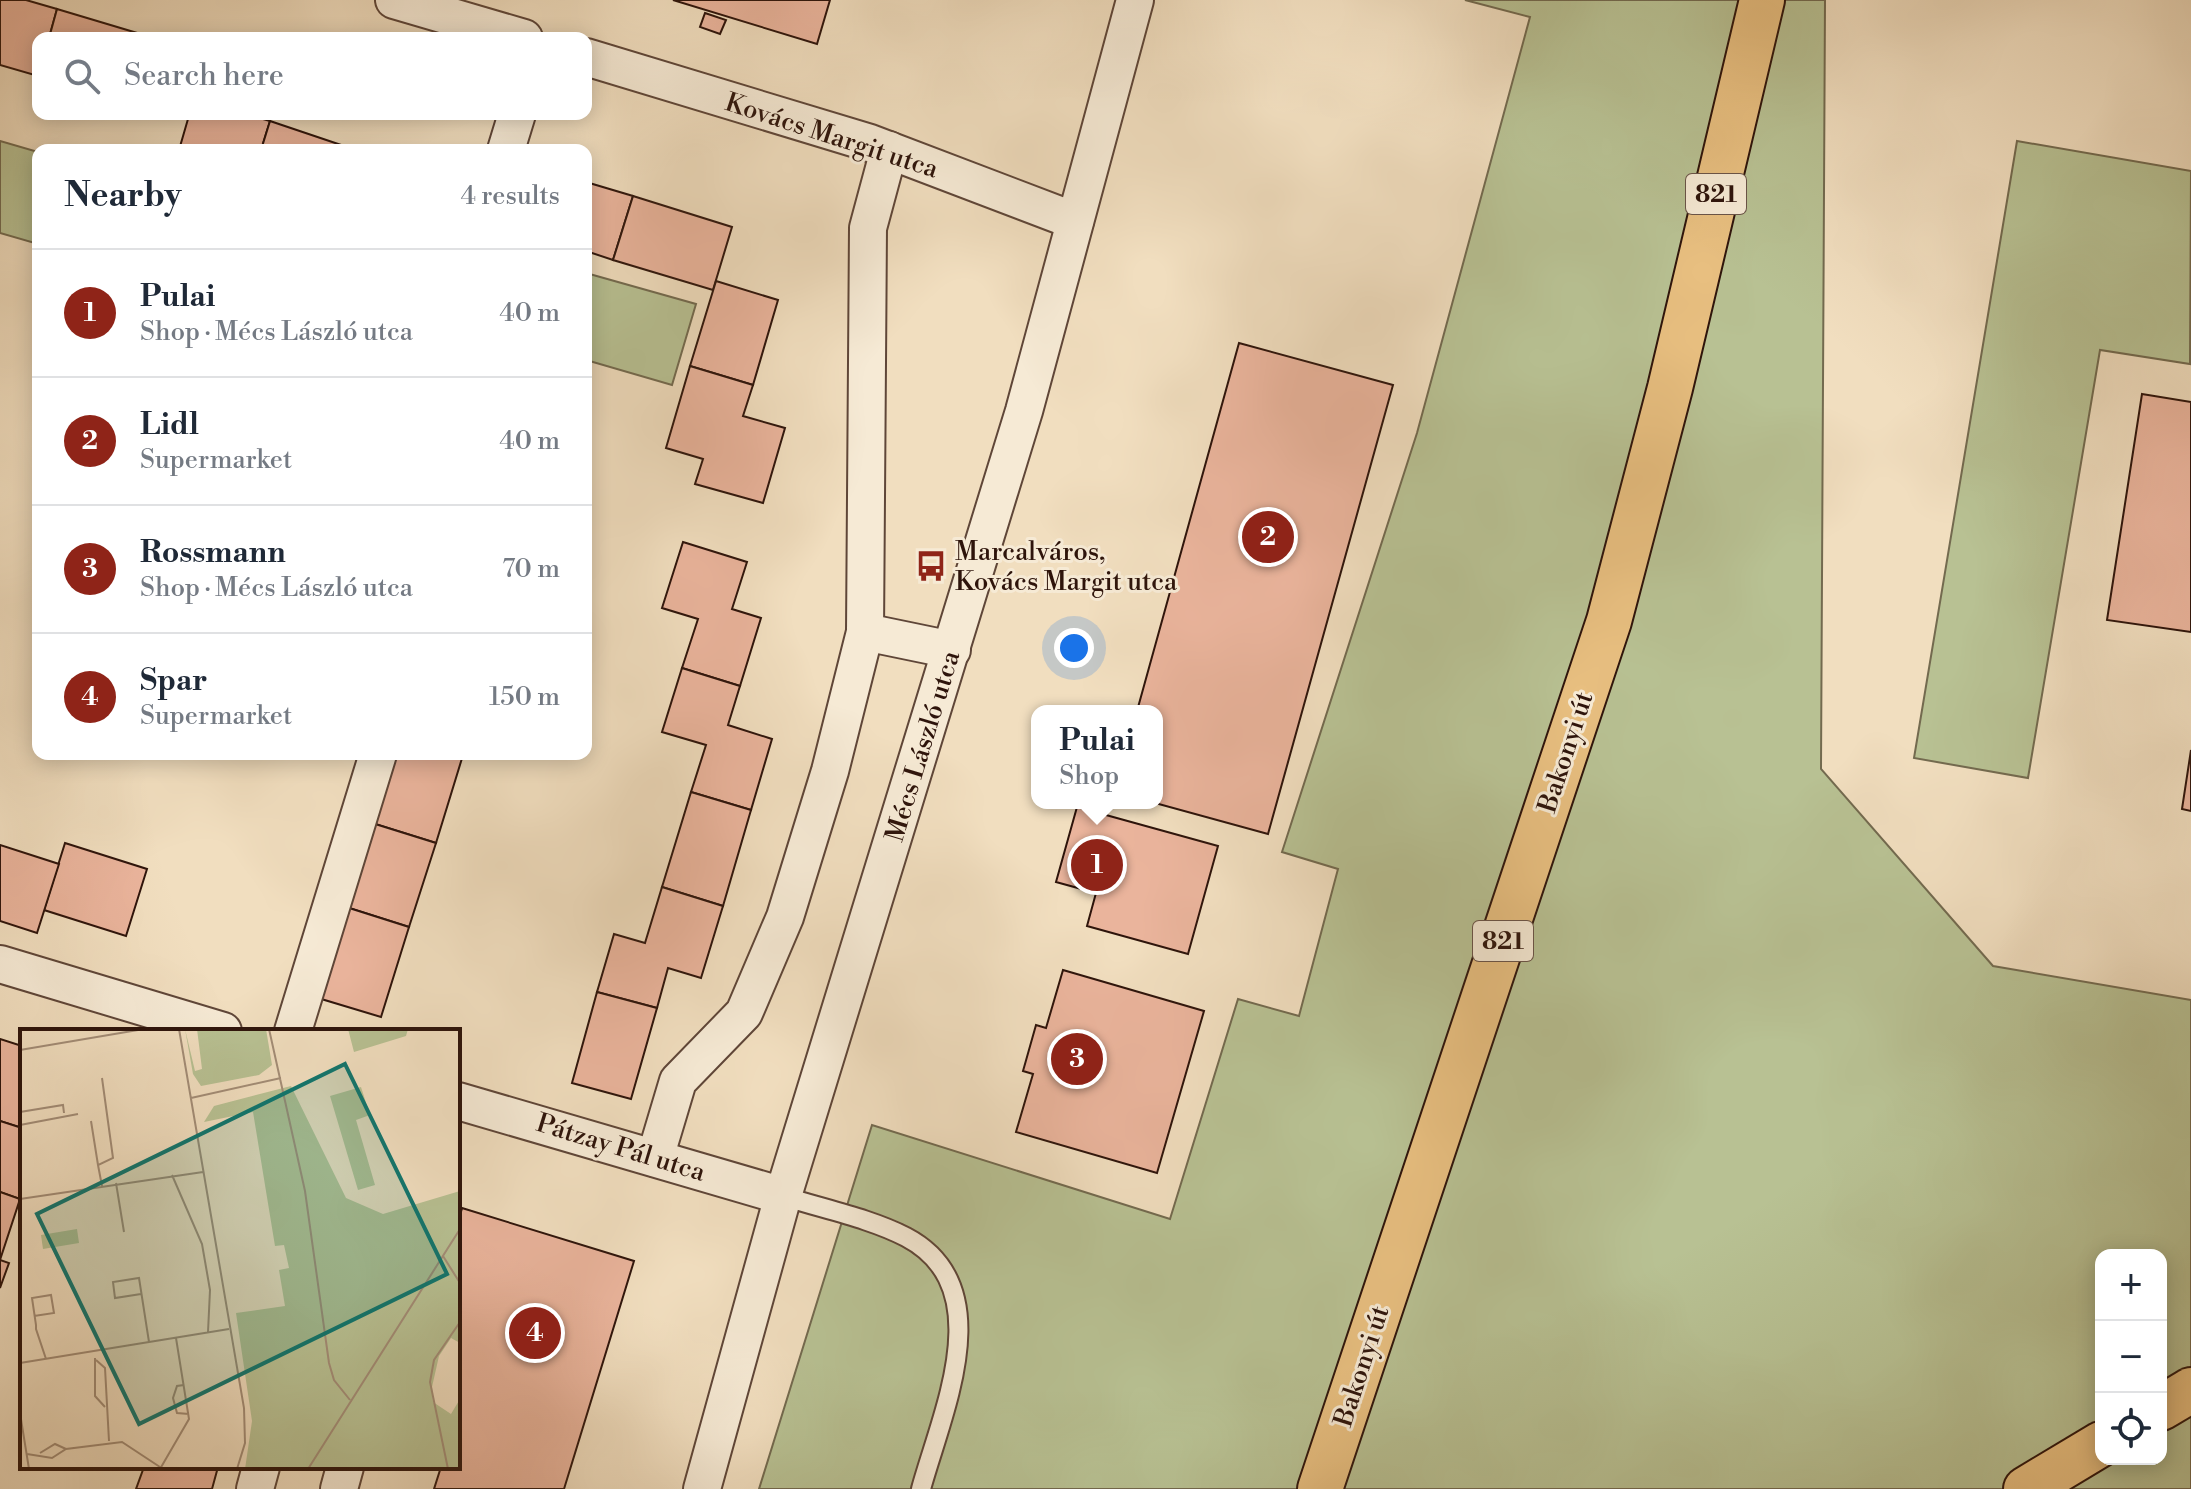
<!DOCTYPE html>
<meta charset="utf-8">
<style>
body{margin:0;font-family:"Libre Bodoni",serif;background:#f6f6f7;color:#1f2937}
.controls{position:absolute;right:24px;bottom:24px;display:grid;overflow:hidden;border-radius:16px;box-shadow:0 4px 20px #0003}
.controls button{width:72px;height:72px;display:grid;place-items:center;padding:0;border:0;border-bottom:2px solid #e0e1e3;background:#fff;color:#1f2937;font:40px sans-serif}
.you{position:absolute;left:1074px;top:648px;width:28px;height:28px;margin:-20px;border:6px solid #fff;border-radius:50%;background:#1a73e8;box-shadow:0 0 0 12px #1a73e833}
.badge{display:grid;place-items:center;width:52px;height:52px;border-radius:50%;background:#8f2418;color:#fff;font-size:26px;font-weight:700}
.pin{position:absolute;translate:-50% -50%;border:4px solid #fff;box-shadow:0 2px 8px #0006}
.popup{position:absolute;left:1031px;top:705px;width:132px;height:104px;box-sizing:border-box;display:grid;place-content:center;border-radius:16px;background:#fff;filter:drop-shadow(0 2px 6px #0005);font-size:26px;white-space:nowrap;color:#747a83}
.popup b{font-size:30px;color:#1f2937}
.popup::after{content:'';position:absolute;left:50%;top:100%;margin-left:-16px;border:16px solid transparent;border-top-color:#fff}
.list{margin:0;padding:0;list-style:none}
h2{display:flex;justify-content:space-between;align-items:center;height:104px;margin:0;padding:0 32px;font-size:34px}
h2 small{font-size:26px;font-weight:400;color:#747a83}
.list li{display:grid;grid-template-columns:52px 1fr auto;gap:24px;align-items:center;box-sizing:border-box;height:128px;padding:0 32px;border-top:2px solid #e0e1e3}
.list b{display:block;font-size:30px;white-space:nowrap}
.list p{margin:0;font-size:26px;white-space:nowrap;color:#747a83}
.list em{font-size:26px;font-style:normal;color:#747a83}
.icon{flex:none;width:44px;height:44px;fill:none;stroke:currentColor;stroke-width:2;stroke-linecap:round;stroke-linejoin:round}
.map{position:relative;flex:none;width:2191px;height:1489px;overflow:hidden}
.search{position:absolute;background:#fff;box-shadow:0 4px 20px #0003;left:32px;top:32px;width:560px;height:88px;display:flex;align-items:center;gap:20px;box-sizing:border-box;padding:0 28px;border-radius:16px;color:#747a83;font-size:30px}
.panel{position:absolute;background:#fff;box-shadow:0 4px 20px #0003;left:32px;top:144px;width:560px;height:616px;border-radius:16px}
.map>svg:first-child{display:block}
</style>
<div class="map">
<svg width="2191" height="1489" viewBox="0 0 2191 1489">
<rect width="100%" height="100%" fill="#f1debf"/>
<filter id="stains"><feTurbulence type="fractalNoise" baseFrequency=".0025" numOctaves="4"/><feColorMatrix values="0 0 0 0 .2 0 0 0 0 .09 0 0 0 0 .02 0 0 0 .5 -.17"/></filter>
<radialGradient id="worn" r=".72"><stop offset=".6" stop-color="#630" stop-opacity="0"/><stop offset="1" stop-color="#630" stop-opacity=".3"/></radialGradient>
<g fill="#b8c193" stroke="#736a4f" stroke-width="2" fill-rule="evenodd">
<path d="M1465,0h360l-4,769 172,197 198,34v489h-1432l113,-364 298,94 68,-220 61,17 39,-147 -56,-17 135,-419 113,-416zM2101,1255h60v204h-60z"/>
<path d="M0,141l38,11v92l-38,-11z"/>
<path d="M2017,141l174,30 -1,193 -90,-14 -72,428 -114,-20z"/>
<path d="M586,273l110,31 -24,81 -86,-25z"/>
</g>
<g fill="#eab49c" stroke="#2e140b" stroke-width="2">
<path d="M0,0h26l31,9 -8,29h-11v38l-38,-11z"/>
<path d="M673,0h157l-13,44z"/>
<path d="M57,9l97,29h-105z"/>
<path d="M705,13l21,7 -6,14 -20,-7z"/>
<path d="M171,114h74l25,7 -9,29h-82l9,-31z"/>
<path d="M270,121l86,29h-95z"/>
<path d="M586,182l47,14 -20,64 -27,-9z"/>
<path d="M633,196l99,31 -19,63 -100,-30z"/>
<path d="M716,281l62,19 -25,85 -63,-19z"/>
<path d="M1239,343l154,42 -125,449 -113,-31 2,-92h-20z"/>
<path d="M690,366l63,19 -10,31 42,12 -22,75 -68,-19 8,-25 -37,-11z"/>
<path d="M2142,394l49,8v230l-84,-12z"/>
<path d="M683,542l64,20 -15,47 29,9 -21,68 -58,-18 16,-49 -36,-11z"/>
<path d="M682,668l58,18 -12,39 44,14 -21,71 -60,-18 15,-47 -44,-13z"/>
<path d="M2191,750v61l-9,-2z"/>
<path d="M394,754l69,1 -27,88 -64,-20z"/>
<path d="M691,792l60,18 -28,96 -61,-19z"/>
<path d="M1077,807l141,39 -30,108 -101,-28 9,-33 -40,-11z"/>
<path d="M372,823l64,20 -27,84 -63,-20z"/>
<path d="M65,843l82,26 -21,67 -82,-26z"/>
<path d="M0,845l59,19 -22,69 -37,-12z"/>
<path d="M662,887l61,19 -22,72 -33,-10 -11,40 -60,-16 17,-58 31,9z"/>
<path d="M346,907l63,20 -28,90 -63,-19z"/>
<path d="M1063,970l141,41 -47,162 -141,-41 17,-58 -10,-3 13,-46 10,3z"/>
<path d="M597,992l60,16 -26,91 -59,-16z"/>
<path d="M0,1039l22,7v82l-22,-7z"/>
<path d="M0,1121l22,7 -2,71 -20,-7z"/>
<path d="M0,1192l20,7 -20,61z"/>
<path d="M462,1208l172,53 -70,228h-130l7,-22h17v-244z"/>
<path d="M0,1260l9,3 -9,25z"/>
<path d="M144,1467h74l-6,22h-76z"/>
</g>
<g fill="none" stroke-linecap="round" stroke-linejoin="round">
<defs>
<path id="lane" d="M783,1196c40,13 86,22 123,41 95,50 36,175 15,252"/>
<g id="street">
<path d="M394,0l130,38"/>
<path d="M586,57l284,86 205,78"/>
<path d="M506,150l11,-36"/>
<path d="M865,632l87,18"/>
<path d="M0,964l223,67"/>
<path d="M293,1031l85,-277"/>
<path d="M458,1101l325,95"/>
<path d="M655,1158l23,-77 66,-68 41,-96 45,-146 35,-139 3,-404 21,-78"/>
<path d="M255,1489l6,-22"/>
<path d="M339,1489l6,-22"/>
<path d="M702,1489l81,-293 241,-785 111,-411"/>
</g>
<g id="primary">
<path d="M2161,1408l30,-18"/>
<path d="M1320,1489l289,-868 61,-233 92,-388"/>
<path d="M2026,1489l75,-45"/>
</g>
</defs>
<use href="#lane" stroke="#5f4638" stroke-width="22"/>
<use href="#street" stroke="#5f4638" stroke-width="40"/>
<use href="#primary" stroke="#2e140b" stroke-width="48"/>
<use href="#lane" stroke="#f6ead5" stroke-width="18"/>
<use href="#street" stroke="#f6ead5" stroke-width="36"/>
<use href="#primary" stroke="#e8bf80" stroke-width="44"/>
</g>
<defs>
<symbol id="bus-bare" viewBox="-9 -9 18 18"><path d="M-5-6H5V4H4V6H2V4H-2V6H-4V4H-5ZM-3.5-4V0h7V-4ZM-3.5 1.2v1.5H-2V1.2ZM2 1.2v1.5H3.5V1.2Z" fill="#8f2418" stroke="#f6ead5" stroke-width="2.5" paint-order="stroke"/></symbol>
</defs>
<g fill-rule="evenodd">
<use href="#bus-bare" x="909" y="544" width="44" height="44"/>
</g>
<g text-anchor="middle" stroke-width="6" stroke-linejoin="round" paint-order="stroke">
<g fill="#f6ead5" stroke="#6a5448" stroke-width="2">
<rect x="1686" y="174" width="60" height="40" rx="6"/>
<rect x="1473" y="921" width="60" height="40" rx="6"/>
</g>
<g font-size="24" font-weight="bold" fill="#2e140b">
<text x="1716" y="202">821</text>
<text x="1503" y="949">821</text>
</g>
<g font-size="26" fill="#2e140b" stroke="#f6ead5">
<text transform="translate(832 135) rotate(18)" y="9">Kovács Margit utca</text>
<text transform="translate(922 746) rotate(-73)" y="9">Mécs László utca</text>
<text transform="translate(1565 752) rotate(-72)" y="9">Bakonyi út</text>
<text transform="translate(621 1147) rotate(17)" y="9">Pátzay Pál utca</text>
<text transform="translate(1361 1366) rotate(-72)" y="9">Bakonyi út</text>
</g>
<g font-size="26" fill="#2e140b" stroke="#f6ead5" text-anchor="start">
<text x="955" y="560">Marcalváros,<tspan x="955" dy="30">Kovács Margit utca</tspan></text>
</g>
</g>
<g transform="translate(20 1029)">
<rect width="440" height="440" fill="#f1debf"/>
<path d="M165,0l10,42 7,-2 -5,-40h69l6,36 -13,10 -58,11 -8,-12zM328,0h60l-2,7 -52,16zM271,57l55,112 37,16 77,-23v152l-9,-5 -12,18 -7,31 1,15 18,12 9,-15v70h-215l7,-48 -16,-108 49,-7 -6,-36 10,-2 -5,-23 -9,1 -22,-134 -49,10 10,-16zM341,58l9,28 -14,5 19,65 -17,5 -28,-94zM57,200l2,14 -36,6 -2,-14z" fill="#b8c193"/>
<path fill="none" stroke="#a38d77" stroke-width="2" d="M159,0l65,379 1,35 -8,26M249,0l36,162 24,172 5,17 16,20M0,21l124,-21M171,69l90,-20M0,83l43,-7 1,8M71,92l7,44M0,96l58,-11M0,105v32M152,146l30,69 8,46 -2,42M96,154l8,49M82,157l-4,-21 15,-7 -11,-80M0,170l183,-27M423,227l17,27M121,265l-26,4 -2,-16 26,-4 10,64M14,287l20,-3 -3,-18 -19,3 4,27v4l10,30M75,329v38l10,11M76,331l9,8 4,73M0,334l209,-34M164,356l-7,1 -4,12 4,15 12,1M0,384l9,56M20,424l15,-9 11,5M7,425l25,4 14,-9 56,-7 41,27M140,440l29,-50 -13,-81M288,440l152,-240M428,440l-18,-87 4,-22 26,-38"/>
<path fill="#0f766e" fill-opacity="0.15" stroke="#0f766e" stroke-width="4" d="M325,35l102,210 -308,150 -102,-210z"/>
<rect width="440" height="440" fill="none" stroke="#2e140b" stroke-width="4"/>
</g>
<rect width="100%" height="100%" filter="url(#stains)"/>
<rect width="100%" height="100%" fill="url(#worn)"/>
</svg>
<div class="controls">
<button>+</button>
<button>−</button>
<button><svg class="icon" aria-label="locate" viewBox="0 0 24 24"><circle cx="12" cy="12" r="6"/><path d="M12 2v4M12 18v4M2 12h4M18 12h4"/></svg></button>
</div>
<div class="you"></div>
<div class="pin badge" style="left:1097px;top:865px">1</div>
<div class="popup"><b>Pulai</b>Shop</div>
<div class="pin badge" style="left:1268px;top:537px">2</div>
<div class="pin badge" style="left:1077px;top:1059px">3</div>
<div class="pin badge" style="left:535px;top:1333px">4</div>
<div class="search"><svg class="icon" aria-label="search" viewBox="0 0 24 24"><circle cx="10" cy="10" r="6"/><path d="M15 15l6 6"/></svg>Search here</div>
<section class="panel">
<h2>Nearby<small>4 results</small></h2>
<ul class="list">
<li><span class="badge">1</span><div><b>Pulai</b><p>Shop · Mécs László utca</p></div><em>40 m</em></li>
<li><span class="badge">2</span><div><b>Lidl</b><p>Supermarket</p></div><em>40 m</em></li>
<li><span class="badge">3</span><div><b>Rossmann</b><p>Shop · Mécs László utca</p></div><em>70 m</em></li>
<li><span class="badge">4</span><div><b>Spar</b><p>Supermarket</p></div><em>150 m</em></li>
</ul>
</section>
</div>
